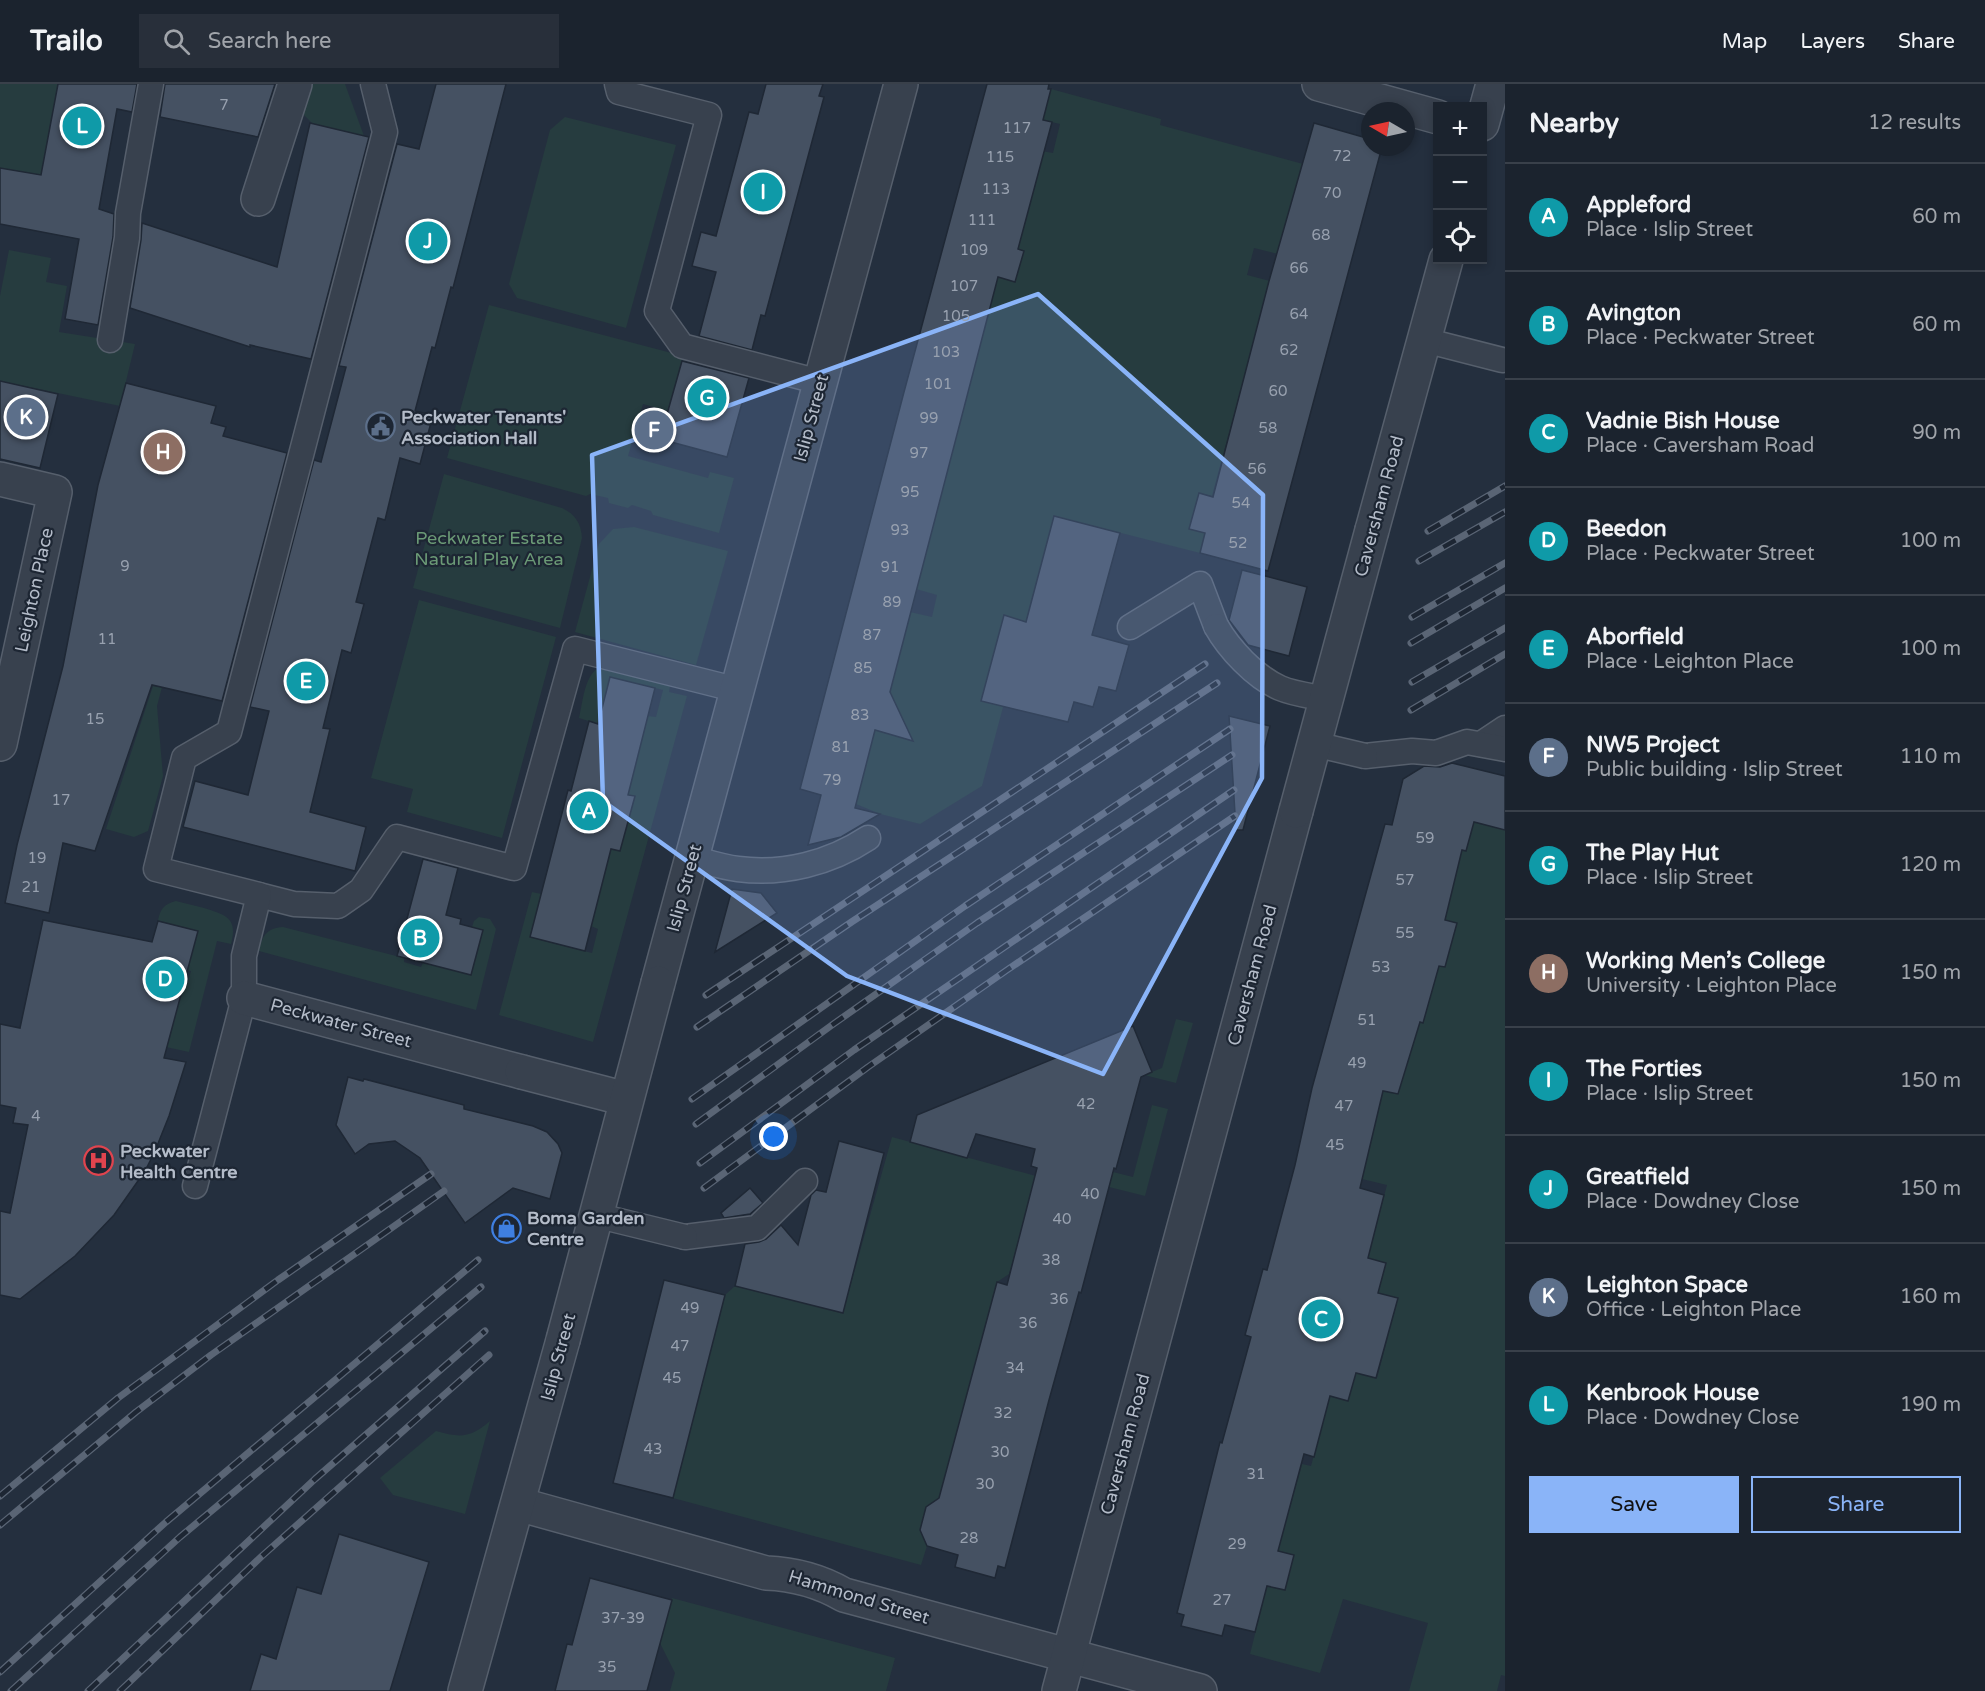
<!DOCTYPE html>
<meta charset="utf-8">
<style>
body{margin:0;font-family:"Varela Round",sans-serif;background:#282f3a;color:#f1f3f6}
.controls{position:absolute;right:18px;top:18px;display:grid;overflow:hidden;border-radius:0px;box-shadow:0 3px 9px #0003}
.controls button{width:54px;height:54px;display:grid;place-items:center;padding:0;border:0;border-bottom:2px solid #39404a;background:#1b232e;color:#f1f3f6;font:30px sans-serif}
.compass{position:absolute;left:1361px;top:18px;width:54px;height:54px;border-radius:50%;background:#1b232e;box-shadow:0 3px 9px #0003;rotate:279deg}
.you{position:absolute;left:774px;top:1053px;width:21px;height:21px;margin:-15px;border:4px solid #fff;border-radius:50%;background:#1a73e8;box-shadow:0 0 0 9px #1a73e833}
.badge{display:grid;place-items:center;width:39px;height:39px;border-radius:50%;background:#8ab4f8;color:#fff;font-size:20px;font-weight:700}
.pin{position:absolute;translate:-50% -50%;border:3px solid #fff;box-shadow:0 2px 6px #0006}
.list{margin:0;padding:0;list-style:none}
h2{display:flex;justify-content:space-between;align-items:center;height:78px;margin:0;padding:0 24px;font-size:26px}
h2 small{font-size:20px;font-weight:400;color:#a0a4aa}
.list li{display:grid;grid-template-columns:39px 1fr auto;gap:18px;align-items:center;box-sizing:border-box;height:108px;padding:0 24px;border-top:2px solid #39404a}
.list b{display:block;font-size:22px;white-space:nowrap}
.list p{margin:0;font-size:20px;white-space:nowrap;color:#a0a4aa}
.list em{font-size:20px;font-style:normal;color:#a0a4aa}
.actions{display:flex;gap:12px;padding:18px 24px}
.actions a{flex:1;padding:14px 0;border:2px solid #8ab4f8;border-radius:0px;text-align:center;font-size:21px;color:#8ab4f8}
.actions .main{background:#8ab4f8;color:#111}
.icon{flex:none;width:33px;height:33px;fill:none;stroke:currentColor;stroke-width:2;stroke-linecap:round;stroke-linejoin:round}
.map{position:relative;flex:none;width:1505px;height:1607px;overflow:hidden}
header{display:flex;align-items:center;gap:36px;box-sizing:border-box;height:84px;padding:0 30px;background:#1b232e;border-bottom:2px solid #39404a}
header strong{font-size:28px}
nav{display:flex;gap:33px;margin-inline-start:auto;font-size:21px}
.search{width:420px;height:54px;background:#282f3a;display:flex;align-items:center;gap:15px;box-sizing:border-box;padding:0 21px;border-radius:0px;color:#a0a4aa;font-size:22px}
main{display:flex}
aside{flex:1;background:#1b232e}
.map>svg:first-child{display:block}
</style>
<header>
<strong>Trailo</strong>
<div class="search"><svg class="icon" aria-label="search" viewBox="0 0 24 24"><circle cx="10" cy="10" r="6"/><path d="M15 15l6 6"/></svg>Search here</div>
<nav><a>Map</a><a>Layers</a><a>Share</a></nav>
</header>
<main>
<div class="map">
<svg width="1505" height="1607" viewBox="0 0 1505 1607">
<rect width="100%" height="100%" fill="#242f3e"/>
<g fill="#263c3f">
<path d="M0,0h58l-17,91 -41,-7z"/>
<path d="M311,0h34l19,52 -51,-12 -12,-12z"/>
<path d="M1051,5l110,30 -1,6 143,39 -25,90 -24,-6 -7,27 23,6 -58,215 -13,-3 -10,36 16,4 -5,20 -146,-37 -72,270 -62,38 -40,-10 -24,-10 19,-74 19,5 4,-2 -16,-25 28,-96 22,5 5,-22 -21,-6 87,-332 24,-43 9,-31 -1,-33 18,3 7,-29 -17,-4z"/>
<path d="M565,33l111,28 -50,183 -109,-30 -8,-14 41,-154z"/>
<path d="M9,166l42,8 -5,24 21,4 -8,46 76,12 -15,62 -120,-25v-85z"/>
<path d="M489,221l194,51 -15,55 -25,-7 -15,52 80,22 2,-6 24,6 -15,55 -66,-18 -2,-4 -19,-6 -4,3 -19,-5 -1,-5 -18,-4 -4,2 -139,-38z"/>
<path d="M444,390l118,34c13,6 19,15 20,30l-22,90 -147,-40z"/>
<path d="M634,443l94,24 -32,114 -121,-33 24,-88 14,-15z"/>
<path d="M419,516l137,37 -54,201 -95,-26 6,-23 -42,-11z"/>
<path d="M600,583l70,19 -1,6 18,4 -94,346 -94,-27 33,-123 19,4 -11,44 52,13 6,-24 -7,-3 20,-77 9,2 15,-54 -7,-2 20,-79 8,1 7,-27 -53,-13 -12,47 -19,-6c4,-16 5,-43 21,-51z"/>
<path d="M153,602l9,1 -5,19 6,70 -15,55 -14,6 -28,-8z"/>
<path d="M1474,738l31,8v846l-4,-1 -4,16h-88l19,-68 -85,-24 -23,74 -70,-19 17,-68 18,4 -7,-39 24,-87 9,2 19,-70 18,5 8,-28 21,5 21,-79 -20,-6 -10,-35 19,-73 -25,-6 21,-88 15,3 4,-14v-62l21,5 4,-13 -9,-50 27,7 12,-43 -12,-4 4,-73 17,4z"/>
<path d="M176,817c9,2 19,5 28,7 22,7 34,10 27,36l-14,-3 -28,111 -101,-22 85,-6 10,-37 3,1 5,-17 -4,-1 10,-39 -39,-10c2,-12 6,-17 18,-20z"/>
<path d="M479,833l11,2 6,10 -20,81 -217,-59c3,-15 8,-23 24,-24l121,31v4l17,5 2,-4 48,12 12,-45 -11,-3 2,-6z"/>
<path d="M1176,935l17,4 -17,60 -32,-8 18,-7z"/>
<path d="M1152,1021l16,4 -23,87 -40,-10 4,-15 24,6z"/>
<path d="M892,1053l144,39 -27,98 -12,8 -58,216 -13,9 -6,23 7,16 -6,19 -248,-67 52,-203 10,-9 108,26z"/>
<path d="M490,1337l-25,93 -72,-19 -13,-17 56,-47c24,7 35,7 54,-10z"/>
<path d="M672,1514l223,60 -9,33h-216l5,-18 -15,-30z"/>
</g>
<g fill="#455162" stroke="#1f2835" stroke-width="1.5">
<path d="M58,0h79l-5,28 -15,-3 -18,100 15,5 -1,23 -15,88 -33,-6 14,-80 -79,-15v-56l41,7z"/>
<path d="M165,0h110l-17,53 -98,-20z"/>
<path d="M436,0h70l-53,204 -2,-1 -16,61 -3,-1 -17,64 18,4 -13,49 -20,-6 -15,62 -7,-2 -22,84 8,2 -13,49 -9,-3 -19,78 7,1 -20,83 56,15 -11,44 -172,-44 12,-46 53,14 21,-84 -19,-4 64,-247 7,2 25,-95 -7,-1 58,-222 22,5z"/>
<path d="M766,0h57l-4,12 5,1 -59,219 -4,-1 -9,35 -53,-14 17,-64 -24,-6 9,-34 15,4 33,-124 9,2z"/>
<path d="M987,0h62l-1,5h3l-8,31 9,2 -34,127 6,2 -9,31 -17,-5 -108,415 23,49 -38,-11 -20,78 25,6 -39,23 -33,8 13,-50 -21,-6 104,-397z"/>
<path d="M310,39l59,14 -58,222 -61,-14v2l-120,-39 11,-68 1,-17 135,44z"/>
<path d="M1314,39l56,16v8h12l-114,424 -68,-18 5,-20 -16,-4 10,-36 14,4 56,-216z"/>
<path d="M682,277l67,17 -22,79 -67,-18z"/>
<path d="M0,297l58,13 -18,74 -40,-9z"/>
<path d="M126,299l90,23 -5,17 15,4 -3,9 64,17 -65,248 -70,-16 -57,166 -32,-8 -14,70 -44,-10 12,-58 46,-179 35,-181z"/>
<path d="M1054,432l66,17 -28,102 37,10 -13,46 -17,-4 -6,20 -19,-5 -6,20 -87,-21 23,-86 22,7z"/>
<path d="M1242,486l65,17 -18,69 -41,-11 -19,-25z"/>
<path d="M610,593l45,11 -27,107 7,1 -15,55 -9,-2 -26,102 -55,-14 38,-147 3,1 18,-70 9,3z"/>
<path d="M1229,632l41,10 -27,104h-7z"/>
<path d="M1452,679l53,13v54l-31,-8 -8,29 -4,-1 -17,70 12,3 -12,44 -6,-1 -16,57 -3,-1 -22,72 -15,-3 -23,97 24,7 -16,63 18,5 -8,30 20,5 -22,80 -20,-5 -8,28 -18,-5 -16,61 -10,-3 -26,97 16,4 -9,35 -18,-4 -12,46 -30,-7 -3,11 -41,-10 3,-11 -7,-2 43,-171 2,1 29,-106 -6,-2 18,-66 4,1 28,-105 17,-77 73,-264 7,1 11,-46 21,-13 16,1z"/>
<path d="M423,775l35,9 -12,47 15,4 -1,5 23,6 -12,45 -74,-19z"/>
<path d="M732,805l29,4 16,20 -62,39z"/>
<path d="M43,836l109,22 6,-21 40,10 -34,127 22,4 -17,54 -14,35 -10,20 -31,44 -39,41 -55,43 -20,-4v-84l10,2 18,-88 -15,-2 3,-15 -16,-3v-81l20,4z"/>
<path d="M1133,942l19,46 -11,5 -25,92 -2,-1 -33,125 -2,-1 -30,108 -44,168 -7,-2 -3,12 -40,-11 3,-12 -31,-9 -7,-16 6,-23 13,-9 58,-216 10,3 30,-117 -6,-2 4,-17 -59,-15 -9,24 -57,-16 7,-27z"/>
<path d="M348,993l15,4 1,-2 100,26v4l69,17 14,6 11,12 4,9 -12,46 -37,-11 -48,35 -45,-65 -25,-17 -26,3 -14,10 -19,-29z"/>
<path d="M839,1057l45,12 -41,160 -108,-27 10,-42 14,-2 7,-3 15,-14 17,20 13,-50 5,-5 10,2z"/>
<path d="M750,1104l13,15 -13,11 -26,4 -3,-5z"/>
<path d="M664,1196l61,15 -52,203 -60,-15z"/>
<path d="M339,1450l90,28 -39,129h-140l11,-37 15,5 21,-72 24,7z"/>
<path d="M590,1494l82,22 -25,91h-92l12,-47 5,1z"/>
</g>
<g fill="none" stroke-linecap="round" stroke-linejoin="round">
<defs>
<g id="service">
<path d="M617,0l2,8 90,23 -52,196 25,35 138,36"/>
<path d="M110,256l17,-102 1,-25 23,-129"/>
<path d="M1424,256l78,20"/>
<path d="M1130,543l70,-43 16,42"/>
<path d="M1481,660l24,-16"/>
<path d="M1365,672l47,-5 24,2 31,-11 38,7"/>
<path d="M692,774c15,4 30,9 46,11 45,6 92,-6 130,-31"/>
<path d="M259,811l35,9 44,2 23,-16 36,-53 117,31 61,-219 163,41"/>
<path d="M195,1102l49,-188v-42l15,-61 -103,-26 28,-111 45,-26 156,-600 -12,-48"/>
<path d="M685,1153l72,-9 48,-47"/>
</g>
<g id="minor">
<path d="M1319,0l119,33"/>
<path d="M1482,40l11,-40"/>
<path d="M258,115l37,-115"/>
<path d="M0,395l55,13 -55,252"/>
<path d="M1372,446l74,-270"/>
<path d="M658,899l243,-899"/>
<path d="M244,914l278,74"/>
<path d="M518,1420l248,69c27,1 54,8 78,22l356,96"/>
<path d="M465,1607l98,-351"/>
<path d="M1059,1607l237,-880"/>
</g>
</defs>
<use href="#service" stroke="#565f6c" stroke-width="27"/>
<use href="#minor" stroke="#565f6c" stroke-width="36"/>
<use href="#service" stroke="#38414e" stroke-width="24"/>
<use href="#minor" stroke="#38414e" stroke-width="33"/>
<defs>
<g id="rail">
<path d="M1428,447l77,-45"/>
<path d="M1419,477l86,-49"/>
<path d="M1412,533l93,-54"/>
<path d="M1411,559l94,-55"/>
<path d="M1412,598l93,-54"/>
<path d="M1411,626l94,-56"/>
<path d="M706,911l499,-331"/>
<path d="M697,943l156,-106 364,-238"/>
<path d="M692,1015l273,-193 265,-177"/>
<path d="M696,1040l136,-99 145,-102 255,-168"/>
<path d="M700,1079l154,-113 380,-260"/>
<path d="M704,1104l164,-121 139,-97 228,-154"/>
<path d="M0,1412l118,-98 160,-118 153,-106"/>
<path d="M0,1441l136,-113 75,-57 233,-164"/>
<path d="M0,1588l166,-150 312,-262"/>
<path d="M11,1607l169,-154 301,-250"/>
<path d="M88,1607l227,-212 170,-148"/>
<path d="M120,1607l142,-135 227,-201"/>
</g>
</defs>
<use href="#rail" stroke="#5a6575" stroke-width="7"/>
<use href="#rail" stroke="#1d2633" stroke-width="4.5" stroke-dasharray="14" stroke-linecap="butt"/>
<defs>
<g id="service-bridge">
<path d="M1216,542c13,23 39,51 64,62 14,6 32,8 46,11"/>
<path d="M1314,660l51,12"/>
<path d="M595,1131l90,22"/>
</g>
<g id="minor-bridge">
<path d="M1296,727l76,-281"/>
<path d="M522,988l104,27"/>
<path d="M563,1256l95,-357"/>
</g>
</defs>
<use href="#service-bridge" stroke="#565f6c" stroke-width="27" stroke-linecap="butt"/>
<use href="#minor-bridge" stroke="#565f6c" stroke-width="36" stroke-linecap="butt"/>
<use href="#service-bridge" stroke="#38414e" stroke-width="24"/>
<use href="#minor-bridge" stroke="#38414e" stroke-width="33"/>
</g>
<path fill="#8ab4f8" fill-opacity="0.2" stroke="#8ab4f8" stroke-width="4.5" stroke-linejoin="round" d="M1038,210l225,201 -1,283 -159,296 -256,-98 -244,-175 -11,-346z"/>
<defs>
<symbol id="civic-ring" viewBox="-11 -11 22 22"><circle r="9.5" fill="#1d2633" stroke="#5c6f8a" stroke-width="1.5"/><path d="M-.6-6.5H3V-4.5H.6V-3L4-1V1h2V6H-6V1h2V-1L-.6-3ZM-1.2 2.5V6h2.4V2.5Z" fill="#5c6f8a"/></symbol>
<symbol id="hospital-ring" viewBox="-11 -11 22 22"><circle r="9.5" fill="#1d2633" stroke="#e0444e" stroke-width="1.5"/><path d="M-5-5h3v3.5h4V-5h3V5h-3V1.5h-4V5h-3Z" fill="#e0444e"/></symbol>
<symbol id="shop-ring" viewBox="-11 -11 22 22"><circle r="9.5" fill="#1d2633" stroke="#3f7fe0" stroke-width="1.5"/><path d="M-5-2.5h2.3a2.7 3.5 0 0 1 5.4 0H5L5.5 6h-11ZM-1.5-2.5h3a1.5 2.3 0 0 0-3 0Z" fill="#3f7fe0"/></symbol>
</defs>
<g fill-rule="evenodd">
<use href="#civic-ring" x="364" y="326" width="33" height="33"/>
<use href="#hospital-ring" x="82" y="1060" width="33" height="33"/>
<use href="#shop-ring" x="490" y="1128" width="33" height="33"/>
</g>
<g text-anchor="middle" stroke-width="4.5" stroke-linejoin="round" paint-order="stroke">
<g font-size="15" fill="#98a1af">
<text x="224" y="26">7</text>
<text x="1017" y="49">117</text>
<text x="1342" y="77">72</text>
<text x="1000" y="78">115</text>
<text x="996" y="110">113</text>
<text x="1332" y="114">70</text>
<text x="982" y="141">111</text>
<text x="1321" y="156">68</text>
<text x="974" y="171">109</text>
<text x="1299" y="189">66</text>
<text x="964" y="207">107</text>
<text x="1299" y="235">64</text>
<text x="956" y="237">105</text>
<text x="1289" y="271">62</text>
<text x="946" y="273">103</text>
<text x="938" y="305">101</text>
<text x="1278" y="312">60</text>
<text x="929" y="339">99</text>
<text x="1268" y="349">58</text>
<text x="919" y="374">97</text>
<text x="1257" y="390">56</text>
<text x="910" y="413">95</text>
<text x="1241" y="424">54</text>
<text x="900" y="451">93</text>
<text x="1238" y="464">52</text>
<text x="125" y="487">9</text>
<text x="890" y="488">91</text>
<text x="892" y="523">89</text>
<text x="872" y="556">87</text>
<text x="107" y="560">11</text>
<text x="863" y="589">85</text>
<text x="860" y="636">83</text>
<text x="95" y="640">15</text>
<text x="841" y="668">81</text>
<text x="832" y="701">79</text>
<text x="61" y="721">17</text>
<text x="1425" y="759">59</text>
<text x="37" y="779">19</text>
<text x="1405" y="801">57</text>
<text x="31" y="808">21</text>
<text x="1405" y="854">55</text>
<text x="1381" y="888">53</text>
<text x="1367" y="941">51</text>
<text x="1357" y="984">49</text>
<text x="1086" y="1025">42</text>
<text x="1344" y="1027">47</text>
<text x="36" y="1037">4</text>
<text x="1335" y="1066">45</text>
<text x="1090" y="1115">40</text>
<text x="1062" y="1140">40</text>
<text x="1051" y="1181">38</text>
<text x="1059" y="1220">36</text>
<text x="690" y="1229">49</text>
<text x="1028" y="1244">36</text>
<text x="680" y="1267">47</text>
<text x="1015" y="1289">34</text>
<text x="672" y="1299">45</text>
<text x="1003" y="1334">32</text>
<text x="653" y="1370">43</text>
<text x="1000" y="1373">30</text>
<text x="1256" y="1395">31</text>
<text x="985" y="1405">30</text>
<text x="969" y="1459">28</text>
<text x="1237" y="1465">29</text>
<text x="1222" y="1521">27</text>
<text x="623" y="1539">37-39</text>
<text x="607" y="1588">35</text>
</g>
<g font-size="18" font-weight="bold" fill="#b4bcc9" stroke="#1d2633" text-anchor="start">
<text x="401" y="339">Peckwater Tenants'<tspan x="401" dy="21">Association Hall</tspan></text>
<text x="120" y="1073">Peckwater<tspan x="120" dy="21">Health Centre</tspan></text>
<text x="527" y="1140">Boma Garden<tspan x="527" dy="21">Centre</tspan></text>
</g>
<g font-size="18" fill="#b4bcc9" stroke="#1d2633">
<text transform="translate(811 334) rotate(-75)" y="6">Islip Street</text>
<text transform="translate(1379 422) rotate(-75)" y="6">Caversham Road</text>
<text transform="translate(34 506) rotate(-78)" y="6">Leighton Place</text>
<text transform="translate(684 804) rotate(-75)" y="6">Islip Street</text>
<text transform="translate(1252 891) rotate(-75)" y="6">Caversham Road</text>
<text transform="translate(341 939) rotate(15)" y="6">Peckwater Street</text>
<text transform="translate(558 1273) rotate(-75)" y="6">Islip Street</text>
<text transform="translate(1125 1360) rotate(-75)" y="6">Caversham Road</text>
<text transform="translate(859 1513) rotate(17)" y="6">Hammond Street</text>
</g>
<g font-size="18" fill="#6b9a76" stroke="#1d2633">
<text x="489" y="460">Peckwater Estate<tspan x="489" dy="21">Natural Play Area</tspan></text>
</g>
</g>
</svg>
<div class="controls">
<button>+</button>
<button>−</button>
<button><svg class="icon" aria-label="locate" viewBox="0 0 24 24"><circle cx="12" cy="12" r="6"/><path d="M12 2v4M12 18v4M2 12h4M18 12h4"/></svg></button>
</div>
<svg class="compass" viewBox="-18 -18 36 36"><path d="M0-13l5 13h-10z" fill="#e53935"/><path d="M0 13l5-13h-10z" fill="#a0a4aa"/></svg>
<div class="you"></div>
<div class="pin badge" style="left:589px;top:727px;background:#0f9aa8">A</div>
<div class="pin badge" style="left:420px;top:854px;background:#0f9aa8">B</div>
<div class="pin badge" style="left:1321px;top:1235px;background:#0f9aa8">C</div>
<div class="pin badge" style="left:165px;top:895px;background:#0f9aa8">D</div>
<div class="pin badge" style="left:306px;top:597px;background:#0f9aa8">E</div>
<div class="pin badge" style="left:654px;top:346px;background:#5c6f8a">F</div>
<div class="pin badge" style="left:707px;top:314px;background:#0f9aa8">G</div>
<div class="pin badge" style="left:163px;top:368px;background:#8d6e63">H</div>
<div class="pin badge" style="left:763px;top:108px;background:#0f9aa8">I</div>
<div class="pin badge" style="left:428px;top:157px;background:#0f9aa8">J</div>
<div class="pin badge" style="left:26px;top:333px;background:#5c6f8a">K</div>
<div class="pin badge" style="left:82px;top:42px;background:#0f9aa8">L</div>
</div>
<aside>
<h2>Nearby<small>12 results</small></h2>
<ul class="list">
<li><span class="badge" style="background:#0f9aa8">A</span><div><b>Appleford</b><p>Place · Islip Street</p></div><em>60 m</em></li>
<li><span class="badge" style="background:#0f9aa8">B</span><div><b>Avington</b><p>Place · Peckwater Street</p></div><em>60 m</em></li>
<li><span class="badge" style="background:#0f9aa8">C</span><div><b>Vadnie Bish House</b><p>Place · Caversham Road</p></div><em>90 m</em></li>
<li><span class="badge" style="background:#0f9aa8">D</span><div><b>Beedon</b><p>Place · Peckwater Street</p></div><em>100 m</em></li>
<li><span class="badge" style="background:#0f9aa8">E</span><div><b>Aborfield</b><p>Place · Leighton Place</p></div><em>100 m</em></li>
<li><span class="badge" style="background:#5c6f8a">F</span><div><b>NW5 Project</b><p>Public building · Islip Street</p></div><em>110 m</em></li>
<li><span class="badge" style="background:#0f9aa8">G</span><div><b>The Play Hut</b><p>Place · Islip Street</p></div><em>120 m</em></li>
<li><span class="badge" style="background:#8d6e63">H</span><div><b>Working Men’s College</b><p>University · Leighton Place</p></div><em>150 m</em></li>
<li><span class="badge" style="background:#0f9aa8">I</span><div><b>The Forties</b><p>Place · Islip Street</p></div><em>150 m</em></li>
<li><span class="badge" style="background:#0f9aa8">J</span><div><b>Greatfield</b><p>Place · Dowdney Close</p></div><em>150 m</em></li>
<li><span class="badge" style="background:#5c6f8a">K</span><div><b>Leighton Space</b><p>Office · Leighton Place</p></div><em>160 m</em></li>
<li><span class="badge" style="background:#0f9aa8">L</span><div><b>Kenbrook House</b><p>Place · Dowdney Close</p></div><em>190 m</em></li>
</ul>
<div class="actions"><a class="main">Save</a><a>Share</a></div>
</aside>
</main>
